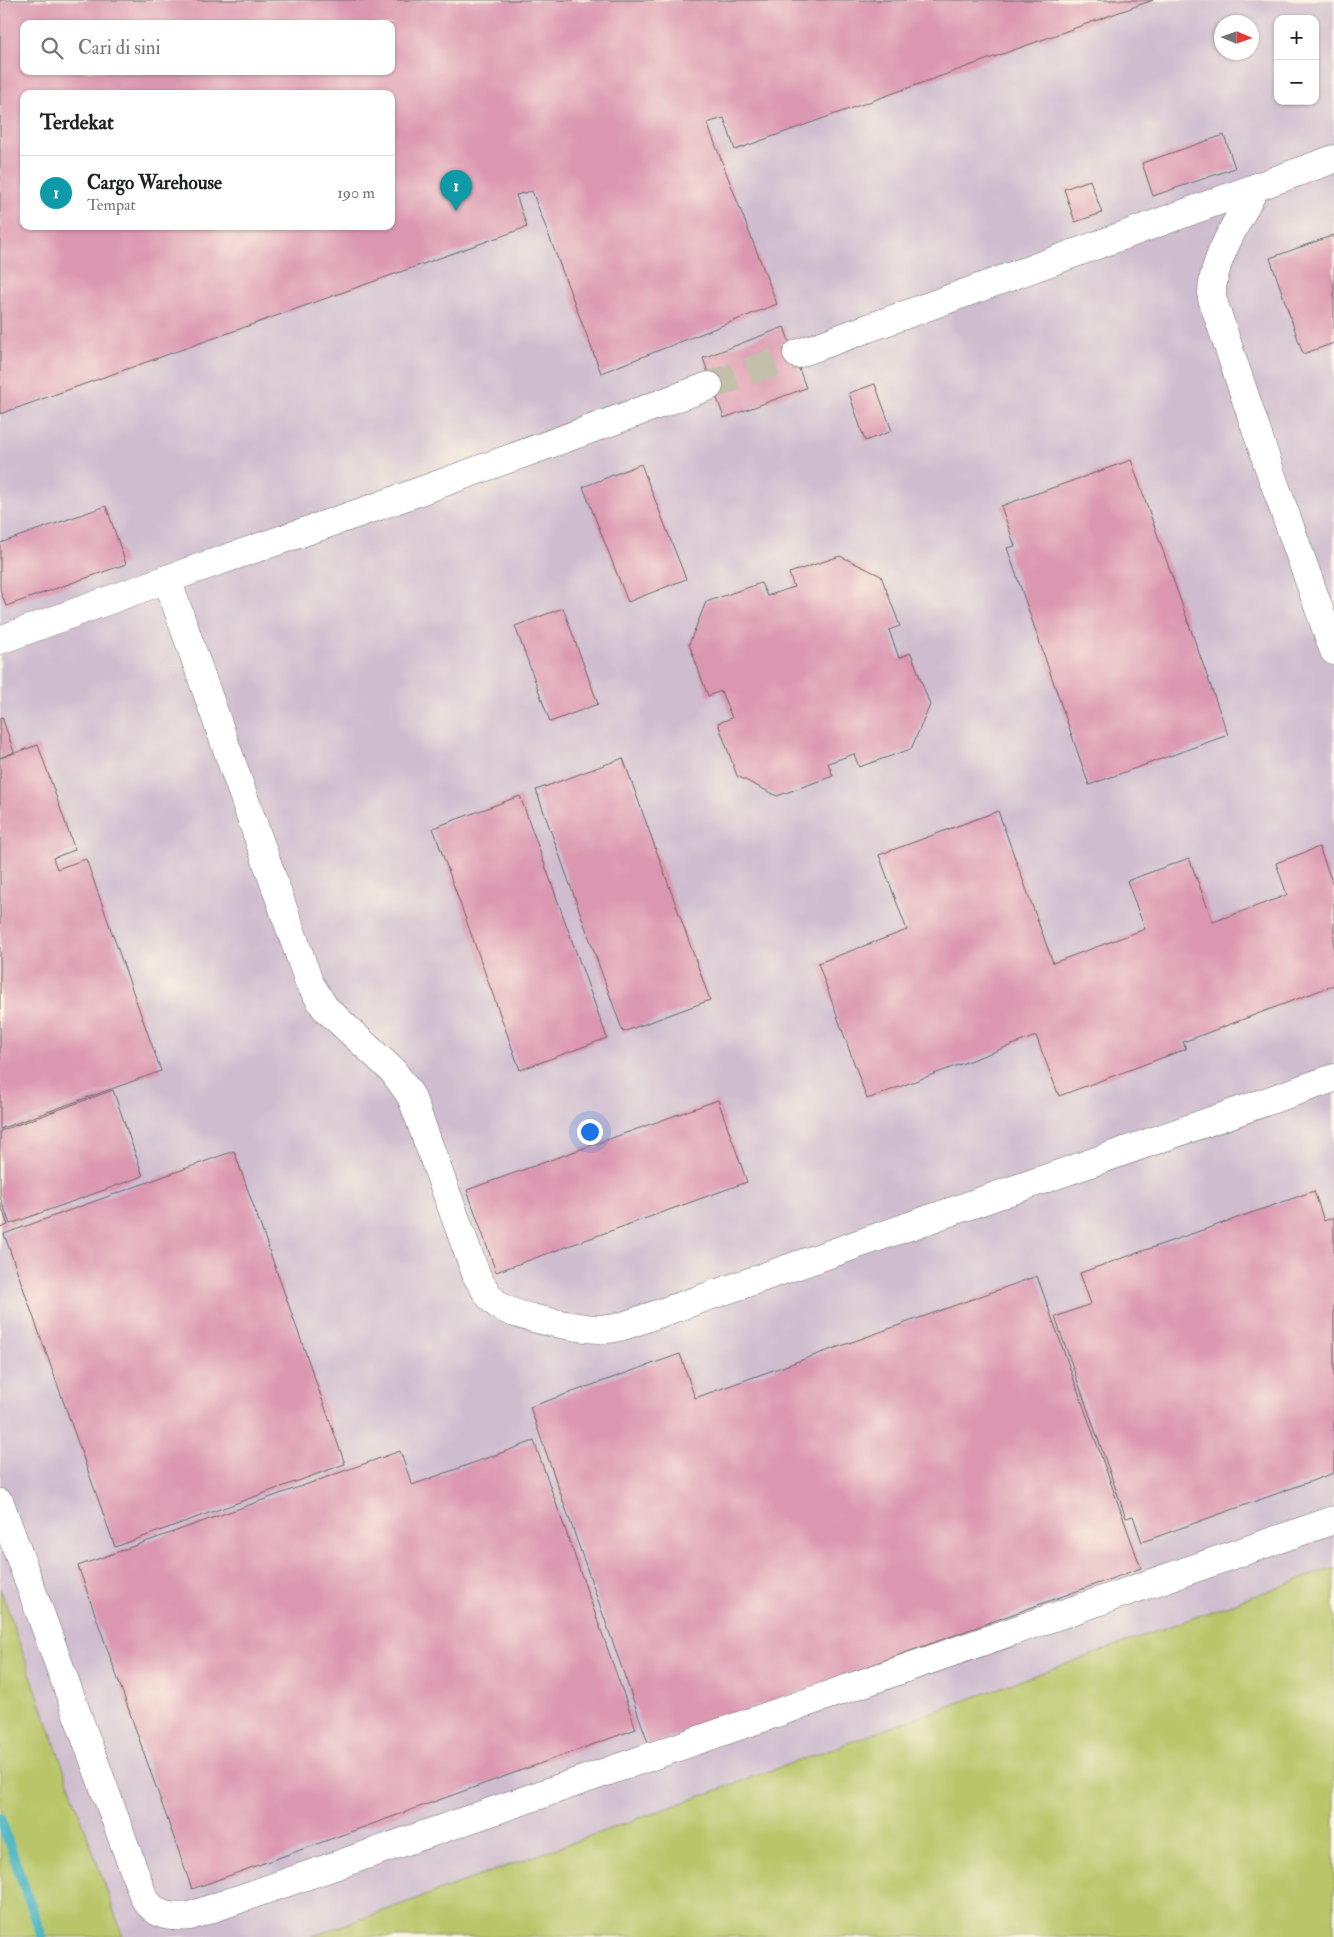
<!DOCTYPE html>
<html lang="id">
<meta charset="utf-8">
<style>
body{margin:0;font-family:"IM FELL Double Pica",serif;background:#f2f2f2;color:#202124}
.controls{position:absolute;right:15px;top:15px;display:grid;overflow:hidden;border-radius:10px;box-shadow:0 1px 4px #0004}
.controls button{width:45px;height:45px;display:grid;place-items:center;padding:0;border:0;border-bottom:1px solid #e0e0e0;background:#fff;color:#202124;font:25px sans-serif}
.compass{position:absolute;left:1214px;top:15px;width:45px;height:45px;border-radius:50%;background:#fff;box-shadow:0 1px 4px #0004;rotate:92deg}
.you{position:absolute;left:589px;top:1131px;width:18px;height:18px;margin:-12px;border:4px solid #fff;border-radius:50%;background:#1a73e8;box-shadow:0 0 0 8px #1a73e833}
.badge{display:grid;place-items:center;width:32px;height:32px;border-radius:50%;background:#b45309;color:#fff;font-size:16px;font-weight:700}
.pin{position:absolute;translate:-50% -41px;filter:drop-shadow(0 1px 2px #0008)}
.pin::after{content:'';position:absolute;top:26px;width:18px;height:15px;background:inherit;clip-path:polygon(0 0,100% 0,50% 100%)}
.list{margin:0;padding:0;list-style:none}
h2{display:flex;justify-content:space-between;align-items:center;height:65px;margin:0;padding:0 20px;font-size:21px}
h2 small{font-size:16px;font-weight:400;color:#757577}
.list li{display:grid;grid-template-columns:32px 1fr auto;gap:15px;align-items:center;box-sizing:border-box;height:75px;padding:0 20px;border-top:1px solid #e0e0e0}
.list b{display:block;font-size:19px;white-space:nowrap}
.list p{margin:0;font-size:16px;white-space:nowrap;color:#757577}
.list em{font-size:16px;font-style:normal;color:#757577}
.icon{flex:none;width:28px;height:28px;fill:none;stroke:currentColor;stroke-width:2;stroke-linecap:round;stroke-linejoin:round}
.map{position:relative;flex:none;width:1334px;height:1937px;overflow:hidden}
.search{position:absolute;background:#fff;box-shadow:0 1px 4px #0004;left:20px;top:20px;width:375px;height:55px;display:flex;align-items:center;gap:12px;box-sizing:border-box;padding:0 18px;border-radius:10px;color:#757577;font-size:19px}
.panel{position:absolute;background:#fff;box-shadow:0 1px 4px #0004;left:20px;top:90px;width:375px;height:140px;border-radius:10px}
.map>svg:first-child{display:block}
</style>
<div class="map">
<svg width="1334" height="1937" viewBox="0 0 1334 1937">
<rect width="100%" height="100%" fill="#fcf5e5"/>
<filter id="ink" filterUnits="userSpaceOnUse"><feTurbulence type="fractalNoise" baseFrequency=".02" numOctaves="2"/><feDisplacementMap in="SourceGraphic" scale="10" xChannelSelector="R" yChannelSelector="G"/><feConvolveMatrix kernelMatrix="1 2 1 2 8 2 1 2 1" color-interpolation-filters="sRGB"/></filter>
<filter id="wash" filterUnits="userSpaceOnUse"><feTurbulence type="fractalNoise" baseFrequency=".0096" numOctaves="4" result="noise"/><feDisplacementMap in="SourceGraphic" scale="20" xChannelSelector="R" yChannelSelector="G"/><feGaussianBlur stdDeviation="1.12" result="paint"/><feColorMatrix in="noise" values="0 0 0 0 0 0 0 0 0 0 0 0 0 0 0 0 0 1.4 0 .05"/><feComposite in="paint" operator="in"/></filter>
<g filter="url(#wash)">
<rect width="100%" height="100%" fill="#ede6c6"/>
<path fill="#cfbdcf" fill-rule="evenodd" d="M0,0h1334v1567l-1023,370h-188l-123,-349zM1278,19h37v82h-37zM1222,22h30v30h-30zM24,24h367v47h-367zM24,94h367v132h-367z"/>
<g fill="#b8c567" stroke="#6d7451">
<path d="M1334,1567v370h-1023z"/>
<path d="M0,1588l123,349h-123z"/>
</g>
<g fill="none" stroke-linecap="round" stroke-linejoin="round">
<path stroke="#47b5c2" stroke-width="10" d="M0,1818l42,119"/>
</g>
<g id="blocks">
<g fill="#db97b0" fill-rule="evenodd">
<path d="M0,0h1153l-418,150 -11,-32 -17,5 70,181 -176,69 -69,-182 -16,4 11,32 -527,187zM24,24h367v47h-367zM24,94h367v132h-367z"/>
<path d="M1224,135l11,33 -82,28 -11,-33z"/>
<path d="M1090,180l12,33 -27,9 -11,-33z"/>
<path d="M1334,235v108l-31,11 -33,-96z"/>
<path d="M784,327l22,61 -82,30 -21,-60z"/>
<path d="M875,384l17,47 -27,10 -16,-48z"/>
<path d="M1131,460l97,275 -139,50 -82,-237 8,-2 -14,-40z"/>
<path d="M641,464l45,115 -58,23 -45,-115z"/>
<path d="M106,506l20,58 -120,42 -6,-16v-47z"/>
<path d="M840,556l41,20 19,50 -11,4 10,28 12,-5 19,52 -19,44 -52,18 -5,-13 -26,9 5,13 -56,20 -40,-20 -19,-53 14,-5 -11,-27 -13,5 -19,-52 17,-42 55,-19 6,13 27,-9 -5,-14z"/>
<path d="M563,608l35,96 -48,18 -35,-96z"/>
<path d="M2,717l12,35 -14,6v-40z"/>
<path d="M38,745l37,105 -22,8 4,11 29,-10 75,212 -161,58v-371z"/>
<path d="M623,758l87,242 -87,32 -87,-242z"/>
<path d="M520,796l87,242 -87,32 -87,-242z"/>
<path d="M998,811l55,152 92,-34 -18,-48 62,-23 24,64 74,-27 -11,-32 43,-16 15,40v98l-151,57 3,7 -127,47 -23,-60 -169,63 -49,-136 89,-33 -28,-75z"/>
<path d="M113,1090l30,86 -133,48 -10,-27v-66z"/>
<path d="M718,1100l29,82 -251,90 -29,-82z"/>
<path d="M234,1151l111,313 -230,83 -111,-313z"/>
<path d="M1314,1191l10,30 10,-4v256l-192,69 -9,-26 -7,2 -71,-201 36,-13 -11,-31z"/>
<path d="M0,1203l8,22 -8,3z"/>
<path d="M1037,1276l104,292 -492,177 -119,-338 150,-53 15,44z"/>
<path d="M534,1441l102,288 -444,160 -114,-323 322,-115 12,34z"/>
</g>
</g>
</g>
<g filter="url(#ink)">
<use href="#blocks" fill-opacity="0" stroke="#69676c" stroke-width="1"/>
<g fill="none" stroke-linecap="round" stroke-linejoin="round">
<path stroke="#c4bfaa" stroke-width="28" stroke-dasharray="28 14" stroke-linecap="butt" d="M709,386l88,-32"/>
<defs>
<g id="minor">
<path d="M1255,188c-16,32 -45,74 -43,110l56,167 66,186"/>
<path d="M797,354l537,-195"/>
<path d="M167,579l142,403 16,26 68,63 18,25 65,178c7,13 13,25 25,33 18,11 84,23 106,22 7,0 15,-3 22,-5l705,-246"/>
<path d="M0,640l167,-61 212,-73 330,-120"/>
<path d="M0,1503l144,395c12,18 25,20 46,18l1144,-396"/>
</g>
</defs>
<use href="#minor" stroke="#69676c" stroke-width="29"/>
<use href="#minor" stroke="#fff" stroke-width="28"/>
</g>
</g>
</svg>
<div class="controls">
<button>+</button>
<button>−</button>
</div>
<svg class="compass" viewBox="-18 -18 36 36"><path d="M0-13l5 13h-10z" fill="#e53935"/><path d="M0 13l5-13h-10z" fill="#757577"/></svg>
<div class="you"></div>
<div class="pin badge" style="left:456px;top:211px;background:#0f9aa8">1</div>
<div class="search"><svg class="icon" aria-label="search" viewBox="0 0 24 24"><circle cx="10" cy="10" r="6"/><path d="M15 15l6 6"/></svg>Cari di sini</div>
<section class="panel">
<h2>Terdekat<small></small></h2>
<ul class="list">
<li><span class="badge" style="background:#0f9aa8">1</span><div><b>Cargo Warehouse</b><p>Tempat</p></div><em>190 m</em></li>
</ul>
</section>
</div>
